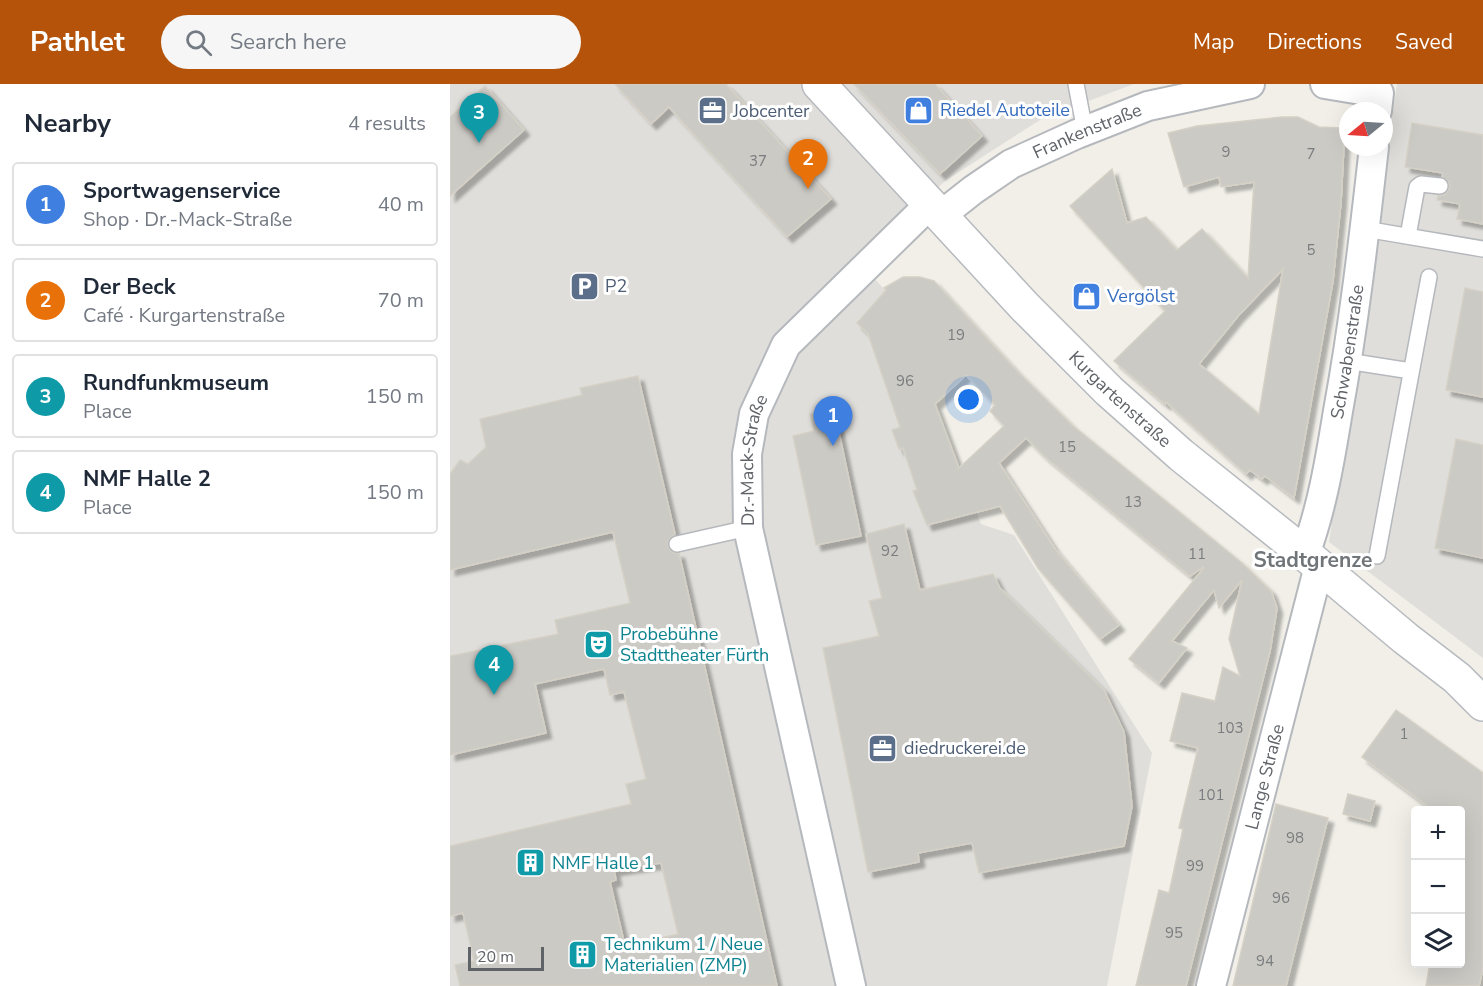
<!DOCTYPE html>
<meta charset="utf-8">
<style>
body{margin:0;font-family:"Nunito Sans",sans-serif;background:#f6f6f7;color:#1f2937}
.controls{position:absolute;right:18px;bottom:18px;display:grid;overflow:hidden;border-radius:6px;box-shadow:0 6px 24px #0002}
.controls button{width:54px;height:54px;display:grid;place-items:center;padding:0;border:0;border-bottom:2px solid #e0e1e3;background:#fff;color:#1f2937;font:30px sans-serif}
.compass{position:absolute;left:889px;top:18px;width:54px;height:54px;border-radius:50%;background:#fff;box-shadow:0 6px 24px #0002;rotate:252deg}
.scale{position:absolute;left:18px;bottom:15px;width:76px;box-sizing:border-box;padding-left:6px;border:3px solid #5f6368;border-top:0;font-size:16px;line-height:21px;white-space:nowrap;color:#5f6368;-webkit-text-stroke:4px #fff;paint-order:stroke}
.you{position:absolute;left:519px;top:316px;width:21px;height:21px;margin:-15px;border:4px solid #fff;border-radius:50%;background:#1a73e8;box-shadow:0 0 0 9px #1a73e833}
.badge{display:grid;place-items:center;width:39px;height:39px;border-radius:50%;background:#b45309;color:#fff;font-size:20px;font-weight:700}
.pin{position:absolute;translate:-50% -50px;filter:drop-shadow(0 2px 3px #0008)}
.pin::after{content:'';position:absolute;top:32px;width:21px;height:18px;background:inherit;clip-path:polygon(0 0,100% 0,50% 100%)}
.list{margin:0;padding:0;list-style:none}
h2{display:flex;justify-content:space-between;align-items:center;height:78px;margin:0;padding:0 24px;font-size:26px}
h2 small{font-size:20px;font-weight:400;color:#747a83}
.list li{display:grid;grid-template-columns:39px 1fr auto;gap:18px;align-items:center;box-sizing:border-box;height:84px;margin:0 12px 12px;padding:0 12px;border:2px solid #e0e1e3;border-radius:6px}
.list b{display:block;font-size:22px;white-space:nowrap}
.list p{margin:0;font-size:20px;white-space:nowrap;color:#747a83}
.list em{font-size:20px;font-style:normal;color:#747a83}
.icon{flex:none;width:33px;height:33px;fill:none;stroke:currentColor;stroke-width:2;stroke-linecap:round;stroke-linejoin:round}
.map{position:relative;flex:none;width:1033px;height:902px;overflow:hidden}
header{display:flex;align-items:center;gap:36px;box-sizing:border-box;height:84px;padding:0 30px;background:#b45309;color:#fff}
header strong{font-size:28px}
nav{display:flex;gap:33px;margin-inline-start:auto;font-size:21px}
.search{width:420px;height:54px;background:#f6f6f7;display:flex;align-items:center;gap:15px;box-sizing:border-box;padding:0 21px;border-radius:33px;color:#747a83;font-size:22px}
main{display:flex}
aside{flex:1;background:#fff}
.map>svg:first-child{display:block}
</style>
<header>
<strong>Pathlet</strong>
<div class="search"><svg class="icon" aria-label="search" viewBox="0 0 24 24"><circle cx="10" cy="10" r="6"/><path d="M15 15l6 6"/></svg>Search here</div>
<nav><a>Map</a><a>Directions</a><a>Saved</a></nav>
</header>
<main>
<aside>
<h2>Nearby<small>4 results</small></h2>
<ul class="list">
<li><span class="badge" style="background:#3f7fe0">1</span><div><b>Sportwagenservice</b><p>Shop · Dr.-Mack-Straße</p></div><em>40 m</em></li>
<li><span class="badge" style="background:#e8710a">2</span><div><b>Der Beck</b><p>Café · Kurgartenstraße</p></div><em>70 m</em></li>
<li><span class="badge" style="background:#0f9aa8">3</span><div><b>Rundfunkmuseum</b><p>Place</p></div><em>150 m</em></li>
<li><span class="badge" style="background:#0f9aa8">4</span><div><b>NMF Halle 2</b><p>Place</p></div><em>150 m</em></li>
</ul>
</aside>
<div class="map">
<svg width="1033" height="902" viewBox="0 0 1033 902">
<defs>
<filter id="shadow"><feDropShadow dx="5.5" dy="5.5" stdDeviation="1.5" flood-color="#0004"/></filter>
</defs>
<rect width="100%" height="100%" fill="#f1efe8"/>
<g fill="#e0deda">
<path d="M0,0h684l-91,34 -98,63 -87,79 41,46 82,218 33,11 138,218 -45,233h-657z"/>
<path d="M947,0h86v574l-154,-116z"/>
</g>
<g fill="#cccac5" stroke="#d6d1c6" stroke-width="1.5" fill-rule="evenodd" filter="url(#shadow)">
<path d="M165,0h111l105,115 -44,38 -118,-130 -18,17z"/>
<path d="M404,0h81l47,52 -42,38z"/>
<path d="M35,2l39,44 -74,66v-79z"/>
<path d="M832,33h16l21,10 23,1 6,7v5l-4,4 -3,58 -8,79 -39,217 -29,-22 -3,3 -12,-9 -4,4 -80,-72 -1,2 -51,-43 51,-50 -95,-105 42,-37 15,54 19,-6 31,33 25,-21 46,49 6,-96 -33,5 -2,-10 -35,10 -16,-54 29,-7zM833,185l-24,145 -60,-50 39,-48z"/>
<path d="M962,39l71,12v89l-26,-5 3,-15 -23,-4 1,-4 6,-1 6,-7 -1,-6 -7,-5 1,-4 -38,-6z"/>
<path d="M453,193h17l14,4 81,88 57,56 170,138 29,28 6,17 -7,43 -84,335h-50l23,-96 10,3 14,-64 -4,-1 19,-80 -28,-7 12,-48 33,8 8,-34 17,9 -11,-37 13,-59 -23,28 -5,-18 -42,51 15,7 -28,35 -30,-24 75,-91 -1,-1 -13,9 -146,-120 -18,-18 -27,25 56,86 64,76 -19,14 -62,-71 -38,-62 -73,19 -14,-34 4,-1 -14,-42 -4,1 -7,-19 8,-3 -32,-93 -11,-11 29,-33 -2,-2zM516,291l29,30 -5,6 14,15 -45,42 -24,-64z"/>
<path d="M1015,204l18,4v105l-37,-7z"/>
<path d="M188,292l37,158 -7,7v6l6,6h5l98,433h-317l-5,-21 19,-4 -11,-48 -13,3v-70l181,-42 -5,-20 20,-5 -22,-87 -14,3 -6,-26 -69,15 11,49 -96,22v-99l108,-22 -3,-14 75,-17 -17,-71 -163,38v-96l10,-14 8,4 18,-17 -6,-28 102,-24 -2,-7zM211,779l17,71 -53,12 -15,-64 6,-2 -2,-10z"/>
<path d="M384,325l27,127 -45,9 -23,-109 21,-5 -4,-17z"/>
<path d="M1006,355l27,6v113l-48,-10z"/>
<path d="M454,440l16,66 73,-16 7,14 104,102 20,42 8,74 -8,40 -145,27 -7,-30 -54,10 1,9 -51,10 -45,-224 56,-12 -10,-35 13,-3 -16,-64z"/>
<path d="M946,626l87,63v195l-4,18h-53l4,-23h31v-153h-28l-71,-53z"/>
<path d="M898,710l27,7 -5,20 -27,-7z"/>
<path d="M826,720l52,14 -42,168h-53z"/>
</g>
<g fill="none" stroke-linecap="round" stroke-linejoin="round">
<defs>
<g id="lane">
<path d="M626,0l9,47"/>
<path d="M915,145l118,20"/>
<path d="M958,152l9,-49 4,-3 19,2"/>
<path d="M897,277l64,10"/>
<path d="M227,460l71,-16"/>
<path d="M927,472l52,-279"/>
</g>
<g id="street">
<path d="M875,0l54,9 -2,18"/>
<path id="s1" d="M490,132l33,-26 38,-26 66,-30 71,-28 102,-22"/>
<path id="s2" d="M855,470c17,-46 25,-94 33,-143 16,-87 26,-175 36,-264"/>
<path id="s3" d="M401,902l-103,-458 -1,-74 7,-40 32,-69 143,-140"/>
<path id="s4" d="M761,902l108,-420"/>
</g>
<g id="secondary">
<path id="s5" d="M369,0l206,223 84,84 72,64 124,99 100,84 52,40 26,26"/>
</g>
</defs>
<use href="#lane" stroke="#b5b8bc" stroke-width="18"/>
<use href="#street" stroke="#b5b8bc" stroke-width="32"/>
<use href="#secondary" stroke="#b6babf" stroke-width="36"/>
<use href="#lane" stroke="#fff" stroke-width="15"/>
<use href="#street" stroke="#fff" stroke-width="28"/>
<use href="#secondary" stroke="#fff" stroke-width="33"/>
</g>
<defs>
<symbol id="shop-square" viewBox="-11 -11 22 22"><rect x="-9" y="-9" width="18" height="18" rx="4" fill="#3f7fe0" stroke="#fff"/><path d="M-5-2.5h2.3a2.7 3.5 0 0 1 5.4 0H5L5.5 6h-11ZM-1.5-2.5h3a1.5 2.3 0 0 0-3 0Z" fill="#fff"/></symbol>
<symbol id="office-square" viewBox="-11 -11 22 22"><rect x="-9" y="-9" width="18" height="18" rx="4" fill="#5c6f8a" stroke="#fff"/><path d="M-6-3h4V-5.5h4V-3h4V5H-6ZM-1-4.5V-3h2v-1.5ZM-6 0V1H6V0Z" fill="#fff"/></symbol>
<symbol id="parking-square" viewBox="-11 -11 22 22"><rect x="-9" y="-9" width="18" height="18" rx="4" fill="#5c6f8a" stroke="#fff"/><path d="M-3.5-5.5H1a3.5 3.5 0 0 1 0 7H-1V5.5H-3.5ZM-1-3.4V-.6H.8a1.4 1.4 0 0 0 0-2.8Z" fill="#fff"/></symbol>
<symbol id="theatre-square" viewBox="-11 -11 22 22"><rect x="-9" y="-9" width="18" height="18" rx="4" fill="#0f9aa8" stroke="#fff"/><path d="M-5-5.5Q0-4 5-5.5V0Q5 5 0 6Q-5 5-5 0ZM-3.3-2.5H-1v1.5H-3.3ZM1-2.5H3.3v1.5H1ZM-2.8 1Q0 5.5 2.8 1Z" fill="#fff"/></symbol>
<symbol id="building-square" viewBox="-11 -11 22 22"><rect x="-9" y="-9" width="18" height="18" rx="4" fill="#0f9aa8" stroke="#fff"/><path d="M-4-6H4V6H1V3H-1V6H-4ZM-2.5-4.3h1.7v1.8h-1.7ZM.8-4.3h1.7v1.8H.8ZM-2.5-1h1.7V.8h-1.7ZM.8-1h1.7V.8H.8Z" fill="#fff"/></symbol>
</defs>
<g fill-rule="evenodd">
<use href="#shop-square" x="452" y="10" width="33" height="33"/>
<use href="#office-square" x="246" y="10" width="33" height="33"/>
<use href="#parking-square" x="118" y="186" width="33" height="33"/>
<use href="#shop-square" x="620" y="196" width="33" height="33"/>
<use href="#theatre-square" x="132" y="544" width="33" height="33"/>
<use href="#office-square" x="416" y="648" width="33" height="33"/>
<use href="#building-square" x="64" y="762" width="33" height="33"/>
<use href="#building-square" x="116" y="854" width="33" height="33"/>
</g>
<g text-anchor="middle" stroke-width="6" stroke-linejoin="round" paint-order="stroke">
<g font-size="15" fill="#7a7d7f">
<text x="776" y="73">9</text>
<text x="861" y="75">7</text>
<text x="308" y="82">37</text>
<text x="861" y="171">5</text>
<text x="506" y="256">19</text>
<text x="455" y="302">96</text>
<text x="617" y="368">15</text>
<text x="683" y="423">13</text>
<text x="440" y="472">92</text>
<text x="747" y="475">11</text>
<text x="780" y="649">103</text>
<text x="954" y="655">1</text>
<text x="761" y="716">101</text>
<text x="845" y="759">98</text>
<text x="745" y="787">99</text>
<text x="831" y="819">96</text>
<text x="724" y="854">95</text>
<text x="815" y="882">94</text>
</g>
<g font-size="18" fill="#366cbe" stroke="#fff" text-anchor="start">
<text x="490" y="32">Riedel Autoteile</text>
<text x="657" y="218">Vergölst</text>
</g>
<g font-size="18" fill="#4e5e75" stroke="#fff" text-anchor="start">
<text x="283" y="33">Jobcenter</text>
<text x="155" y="208">P2</text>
<text x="454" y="670">diedruckerei.de</text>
</g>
<g font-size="18" fill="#5f6368" stroke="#fff">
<text dy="6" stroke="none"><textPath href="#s1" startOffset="171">Frankenstraße</textPath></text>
<text dy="6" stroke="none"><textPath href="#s2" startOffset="207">Schwabenstraße</textPath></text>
<text dy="6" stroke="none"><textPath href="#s5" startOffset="436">Kurgartenstraße</textPath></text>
<text dy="6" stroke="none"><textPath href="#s3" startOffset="538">Dr.-Mack-Straße</textPath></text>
<text dy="6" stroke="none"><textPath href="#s4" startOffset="216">Lange Straße</textPath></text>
</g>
<g font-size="18" fill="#0d838f" stroke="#fff" text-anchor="start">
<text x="170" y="556">Probebühne<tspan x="170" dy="21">Stadttheater Fürth</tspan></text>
<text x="102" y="785">NMF Halle 1</text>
<text x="154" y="866">Technikum 1 / Neue<tspan x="154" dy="21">Materialien (ZMP)</tspan></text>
</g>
<g font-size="21" font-weight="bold" fill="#70757a" stroke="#fff">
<text x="863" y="483">Stadtgrenze</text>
</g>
</g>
</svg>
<div class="controls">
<button>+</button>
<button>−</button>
<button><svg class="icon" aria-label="layers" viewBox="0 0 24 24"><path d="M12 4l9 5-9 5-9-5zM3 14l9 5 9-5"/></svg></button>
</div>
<svg class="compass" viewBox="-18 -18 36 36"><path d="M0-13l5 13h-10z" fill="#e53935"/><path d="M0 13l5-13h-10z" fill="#747a83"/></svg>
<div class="scale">20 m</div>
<div class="you"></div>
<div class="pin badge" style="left:383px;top:362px;background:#3f7fe0">1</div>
<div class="pin badge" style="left:358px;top:105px;background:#e8710a">2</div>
<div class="pin badge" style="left:29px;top:59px;background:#0f9aa8">3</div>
<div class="pin badge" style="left:44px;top:611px;background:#0f9aa8">4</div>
</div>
</main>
